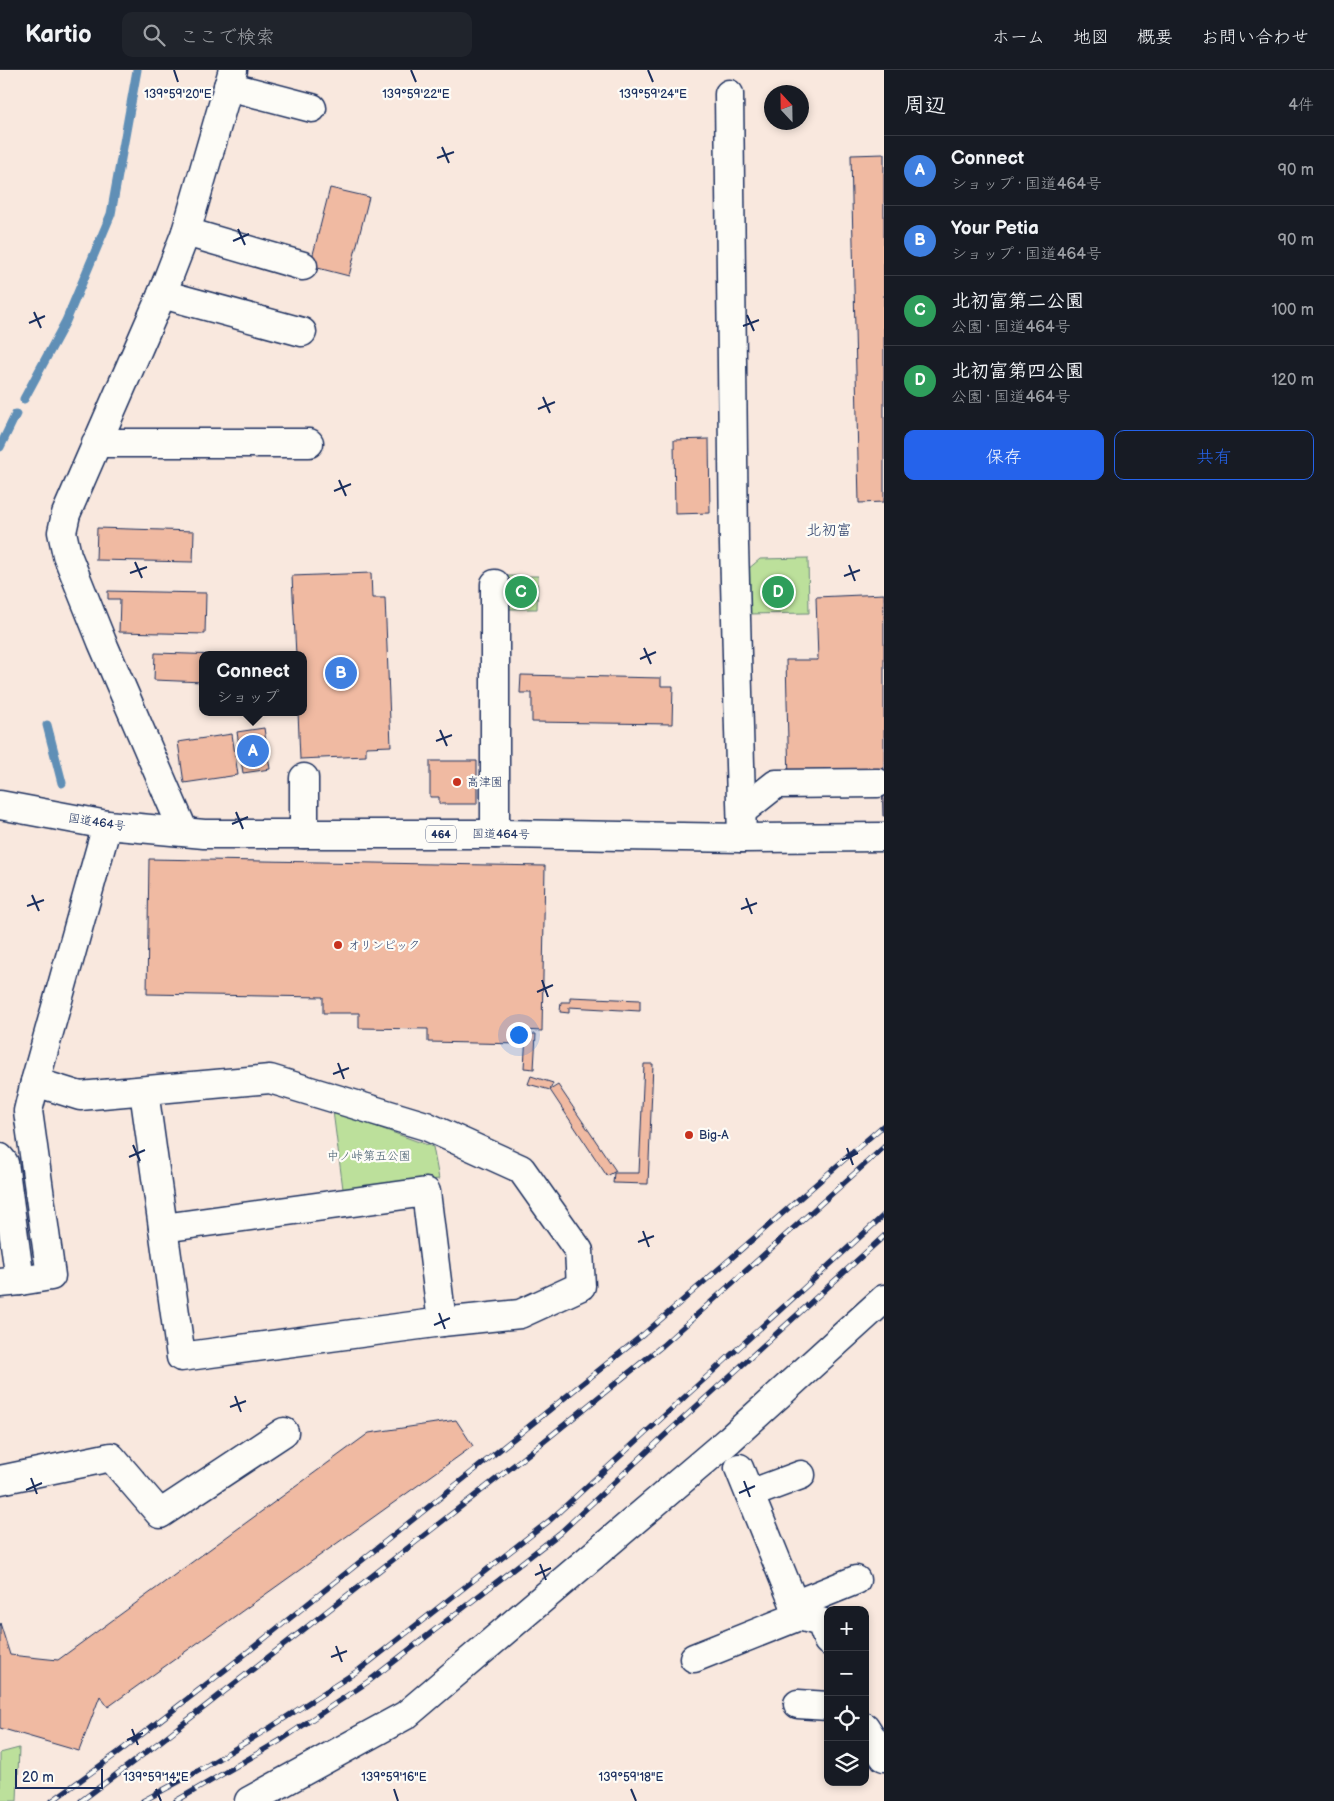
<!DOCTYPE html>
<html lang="ja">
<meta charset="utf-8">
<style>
body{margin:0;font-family:"Balsamiq Sans","Klee One",sans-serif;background:#20242c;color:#f1f3f6}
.controls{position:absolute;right:15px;bottom:15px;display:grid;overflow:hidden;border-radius:10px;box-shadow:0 2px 8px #0003}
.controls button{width:45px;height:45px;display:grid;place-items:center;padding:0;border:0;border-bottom:1px solid #363941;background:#171b24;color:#f1f3f6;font:25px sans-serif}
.compass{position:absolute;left:764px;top:15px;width:45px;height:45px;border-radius:50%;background:#171b24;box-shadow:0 2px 8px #0003;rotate:338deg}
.scale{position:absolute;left:15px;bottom:12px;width:88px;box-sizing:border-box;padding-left:5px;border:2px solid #1b2f5e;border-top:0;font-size:14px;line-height:18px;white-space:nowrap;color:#1b2f5e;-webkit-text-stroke:4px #fdfcf7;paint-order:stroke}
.you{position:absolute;left:518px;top:964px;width:18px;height:18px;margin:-12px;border:4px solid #fff;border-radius:50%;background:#1a73e8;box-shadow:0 0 0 8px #1a73e833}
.badge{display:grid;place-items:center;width:32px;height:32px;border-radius:50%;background:#2563eb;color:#fff;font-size:16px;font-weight:700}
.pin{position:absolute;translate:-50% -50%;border:2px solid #fff;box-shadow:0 1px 5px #0006}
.popup{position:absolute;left:199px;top:581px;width:108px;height:65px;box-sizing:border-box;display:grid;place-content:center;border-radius:10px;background:#171b24;filter:drop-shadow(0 1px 4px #0005);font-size:16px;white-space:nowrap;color:#9ea1a6}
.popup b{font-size:19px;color:#f1f3f6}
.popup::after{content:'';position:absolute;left:50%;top:100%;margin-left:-10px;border:10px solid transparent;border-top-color:#171b24}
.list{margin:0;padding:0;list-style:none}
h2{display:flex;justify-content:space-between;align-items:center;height:65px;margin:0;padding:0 20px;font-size:21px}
h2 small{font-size:16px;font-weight:400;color:#9ea1a6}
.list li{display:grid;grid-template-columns:32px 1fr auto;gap:15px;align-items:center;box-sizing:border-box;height:70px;padding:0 20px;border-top:1px solid #363941}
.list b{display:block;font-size:19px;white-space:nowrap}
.list p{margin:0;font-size:16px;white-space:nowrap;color:#9ea1a6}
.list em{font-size:16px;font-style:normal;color:#9ea1a6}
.actions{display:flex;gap:10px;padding:15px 20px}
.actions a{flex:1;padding:11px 0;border:1px solid #2563eb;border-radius:10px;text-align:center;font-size:18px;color:#2563eb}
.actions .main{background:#2563eb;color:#fff}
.icon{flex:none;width:28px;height:28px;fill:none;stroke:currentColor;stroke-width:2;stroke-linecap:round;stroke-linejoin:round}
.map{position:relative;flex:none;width:884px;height:1731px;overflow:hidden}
header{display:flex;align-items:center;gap:30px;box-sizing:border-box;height:70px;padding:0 25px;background:#171b24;border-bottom:1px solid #363941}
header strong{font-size:24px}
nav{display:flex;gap:28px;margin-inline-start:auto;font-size:18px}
.search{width:350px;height:45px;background:#20242c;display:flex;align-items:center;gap:12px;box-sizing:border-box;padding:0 18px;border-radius:10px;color:#9ea1a6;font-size:19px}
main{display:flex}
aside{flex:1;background:#171b24}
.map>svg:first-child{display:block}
</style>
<header>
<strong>Kartio</strong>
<div class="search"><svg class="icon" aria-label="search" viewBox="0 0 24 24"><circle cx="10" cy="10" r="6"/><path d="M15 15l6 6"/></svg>ここで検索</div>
<nav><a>ホーム</a><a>地図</a><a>概要</a><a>お問い合わせ</a></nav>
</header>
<main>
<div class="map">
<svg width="884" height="1731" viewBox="0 0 884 1731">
<rect width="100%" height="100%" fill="#f9e8de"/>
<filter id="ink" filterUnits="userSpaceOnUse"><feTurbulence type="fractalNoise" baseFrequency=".02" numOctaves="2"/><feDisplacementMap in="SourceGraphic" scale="10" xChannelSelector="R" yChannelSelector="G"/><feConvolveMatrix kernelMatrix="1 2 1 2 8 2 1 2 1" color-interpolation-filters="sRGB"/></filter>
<g filter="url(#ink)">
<g fill="#bce09b" stroke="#6c887c">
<path d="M808,488l1,55 -61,1 -1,-44 13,-11z"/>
<path d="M505,506h33l-1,33h-32z"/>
<path d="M333,1041l100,36 6,32 -96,10z"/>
<path d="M19,1678l-2,53h-17v-48z"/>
</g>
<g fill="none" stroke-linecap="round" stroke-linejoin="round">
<g stroke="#618fb6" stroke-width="9">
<path d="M24,329l42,-78 45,-107 26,-144"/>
<path d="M0,377l16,-33"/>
<path d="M47,655l15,58"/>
</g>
</g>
<g fill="#f0baa2" stroke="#1b2f5e">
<path d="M884,84v348l-25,1 -8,-348z"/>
<path d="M330,118l39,9 -20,79 -39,-10z"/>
<path d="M709,369l1,74 -35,1 -1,-74z"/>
<path d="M97,458l97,3 -1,31 -97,-2z"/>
<path d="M371,503l1,25h13l6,148 -25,1v9l-66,3 -2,-47h5v-57h-7l-4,-79z"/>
<path d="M108,521l98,2 -1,41 -86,-2 1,-33h-12z"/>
<path d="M884,524v222h-1l-1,-37 -93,2 -3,-121h32l-2,-63z"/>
<path d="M155,583l67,2h-19v27l-49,-2z"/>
<path d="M521,605l140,3v8h12l-1,38 -140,-2v-29h-12z"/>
<path d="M264,658l6,41 -27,4 -6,-41z"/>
<path d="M232,664l6,41 -54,8 -6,-41z"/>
<path d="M430,691h47v43h-38v-7h-9z"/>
<path d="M149,789l396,7 -3,165 -21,-1v14l-93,-2v-13l-69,-1v-15h-36v-16l-176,-3z"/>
<path d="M570,927l70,3v11l-71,-4v6l-9,-1 1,-10h9z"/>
<path d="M526,964h10l-2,35 -10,-1z"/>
<path d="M644,994h9l-5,120 -35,-1 1,-10h25z"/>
<path d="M531,1006l22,7 -3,7 -22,-6z"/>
<path d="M558,1015l58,86 -9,5 -57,-86z"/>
<path d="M456,1350l17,26 -365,261 -8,-11 -21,55 -79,-23v-105l10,32 48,5 311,-227z"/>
</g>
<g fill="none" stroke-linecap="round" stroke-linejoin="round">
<defs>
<g id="minor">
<path d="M228,16l84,22"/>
<path d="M729,24l5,451 8,293"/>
<path d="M186,162l117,34"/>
<path d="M162,224l140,38"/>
<path d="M96,373h213"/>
<path d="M495,514v250"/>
<path d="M304,708v56"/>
<path d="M742,741l34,-27 102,-1"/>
<path d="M184,762l-82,-190 -35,-87 -5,-23 4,-18 96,-220 24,-62 47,-162"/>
<path d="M35,1012l45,14 190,-17 156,47 95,43 58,82 2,35 -61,28 -78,8 -261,35 -37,-266"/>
<path d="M0,1088l4,5 16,118 -20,2"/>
<path d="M163,1158l263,-36 16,130"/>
<path d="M20,1211l31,-5 -23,-165 7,-29 72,-257"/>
<path d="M739,1398l60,148"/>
<path d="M0,1410l111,-23 49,57 124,-82"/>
<path d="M750,1424l51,-19"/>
<path d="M794,1535l62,-25"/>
<path d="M694,1588l105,-42 22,6 7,19"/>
<path d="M798,1634l30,2"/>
<path d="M865,1657l19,30"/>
<path d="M249,1731l157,-86 324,-276 154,-140"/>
</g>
<path id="highway" d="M0,735l107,20 97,9h291l247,4 142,-1"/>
</defs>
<use href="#minor" stroke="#1b2f5e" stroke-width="31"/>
<use href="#highway" stroke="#1b2f5e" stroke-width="31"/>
<use href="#minor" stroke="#fdfcf7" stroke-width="28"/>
<use href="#highway" stroke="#fdfcf7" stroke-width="28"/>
<defs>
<g id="rail">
<path d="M52,1731l67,-49 120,-93 405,-325 240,-209"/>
<path d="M81,1731l80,-60 371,-290 130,-105 222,-199"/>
<path d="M143,1731l55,-30 73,-44 88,-57 190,-149 335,-306"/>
<path d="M176,1731l105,-61 88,-59 191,-148 105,-98 219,-199"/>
</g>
</defs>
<use href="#rail" stroke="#1b2f5e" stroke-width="5.5"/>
<use href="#rail" stroke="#fdfcf7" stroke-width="4" stroke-dasharray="11" stroke-linecap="butt"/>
</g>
</g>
<path fill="none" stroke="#1b2f5e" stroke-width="2" d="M174,0l4,12M411,0l5,12M648,0l5,12M442,77l7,16M437,88l17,-6M238,159l7,16M233,171l16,-7M34,242l7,16M747,245l7,16M29,253l16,-7M743,256l16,-6M543,327l7,16M538,339l17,-7M339,410l7,16M334,421l17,-7M135,492l7,16M849,495l6,16M130,503l17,-6M844,506l16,-6M644,578l7,16M640,589l16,-7M440,660l7,16M436,671l16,-6M236,742l7,17M232,754l16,-7M32,825l7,16M746,828l6,16M27,836l17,-6M741,839l16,-6M542,910l6,17M537,922l16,-7M338,993l6,16M333,1004l16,-6M133,1075l7,16M847,1078l6,17M129,1087l16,-7M842,1090l16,-7M643,1161l6,16M638,1172l16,-6M439,1243l6,16M434,1255l16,-7M235,1326l6,16M230,1337l16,-6M31,1408l6,16M744,1411l6,16M26,1420l16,-7M739,1423l16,-7M540,1494l6,16M535,1505l16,-7M336,1576l6,16M331,1587l16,-6M132,1659l6,16M127,1670l16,-7M156,1719l5,12M394,1719l4,12M631,1719l5,12"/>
<g fill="#c8321e" stroke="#fdfcf7" stroke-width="2">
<circle cx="457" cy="712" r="5"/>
<circle cx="338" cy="875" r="5"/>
<circle cx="689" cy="1065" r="5"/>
</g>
<g text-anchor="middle" stroke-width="4.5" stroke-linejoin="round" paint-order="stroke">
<rect fill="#fdfcf7" stroke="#5f6c8c" stroke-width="1" x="426" y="755.5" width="30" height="17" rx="4"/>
<g font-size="11" font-weight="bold" fill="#1b2f5e">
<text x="441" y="768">464</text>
</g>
<g font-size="12" fill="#1b2f5e" stroke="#fdfcf7" text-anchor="start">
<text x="467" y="716">高津園</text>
<text x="348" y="879">オリンピック</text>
<text x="699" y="1069">Big-A</text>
</g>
<g font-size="12" fill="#1b2f5e" stroke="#fdfcf7">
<text transform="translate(97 752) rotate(9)" y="4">国道464号</text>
<text transform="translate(501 764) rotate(1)" y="4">国道464号</text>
</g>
<g font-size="12" fill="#435b6d" stroke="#fdfcf7">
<text x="369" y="1090">中ノ峠第五公園</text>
</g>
<g font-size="15" fill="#1b2f5e" stroke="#fdfcf7">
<text x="829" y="465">北初富</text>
</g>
</g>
<g font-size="12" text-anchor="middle" fill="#1b2f5e" stroke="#fdfcf7" stroke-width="4.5" stroke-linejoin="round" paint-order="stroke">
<text x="178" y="28">139°59'20"E</text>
<text x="416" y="28">139°59'22"E</text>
<text x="653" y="28">139°59'24"E</text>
<text x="156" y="1711">139°59'14"E</text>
<text x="394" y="1711">139°59'16"E</text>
<text x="631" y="1711">139°59'18"E</text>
</g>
</svg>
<div class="controls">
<button>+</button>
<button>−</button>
<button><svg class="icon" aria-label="locate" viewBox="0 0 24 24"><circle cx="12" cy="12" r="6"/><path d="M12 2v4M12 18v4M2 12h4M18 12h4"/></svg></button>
<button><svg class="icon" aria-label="layers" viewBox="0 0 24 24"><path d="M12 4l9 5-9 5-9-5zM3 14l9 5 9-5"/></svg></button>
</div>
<svg class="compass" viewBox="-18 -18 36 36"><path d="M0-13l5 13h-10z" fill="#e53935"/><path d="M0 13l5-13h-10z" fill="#9ea1a6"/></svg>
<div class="scale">20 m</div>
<div class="you"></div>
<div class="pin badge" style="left:253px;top:681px;background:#3f7fe0">A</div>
<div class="popup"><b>Connect</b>ショップ</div>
<div class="pin badge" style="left:341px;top:603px;background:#3f7fe0">B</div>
<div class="pin badge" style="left:521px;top:522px;background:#2e9e5b">C</div>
<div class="pin badge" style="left:778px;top:522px;background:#2e9e5b">D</div>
</div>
<aside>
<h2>周辺<small>4件</small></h2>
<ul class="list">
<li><span class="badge" style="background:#3f7fe0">A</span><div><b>Connect</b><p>ショップ · 国道464号</p></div><em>90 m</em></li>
<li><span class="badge" style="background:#3f7fe0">B</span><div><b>Your Petia</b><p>ショップ · 国道464号</p></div><em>90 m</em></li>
<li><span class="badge" style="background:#2e9e5b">C</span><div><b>北初富第二公園</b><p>公園 · 国道464号</p></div><em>100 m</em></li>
<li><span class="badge" style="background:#2e9e5b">D</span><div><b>北初富第四公園</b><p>公園 · 国道464号</p></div><em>120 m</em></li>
</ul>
<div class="actions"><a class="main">保存</a><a>共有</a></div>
</aside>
</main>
